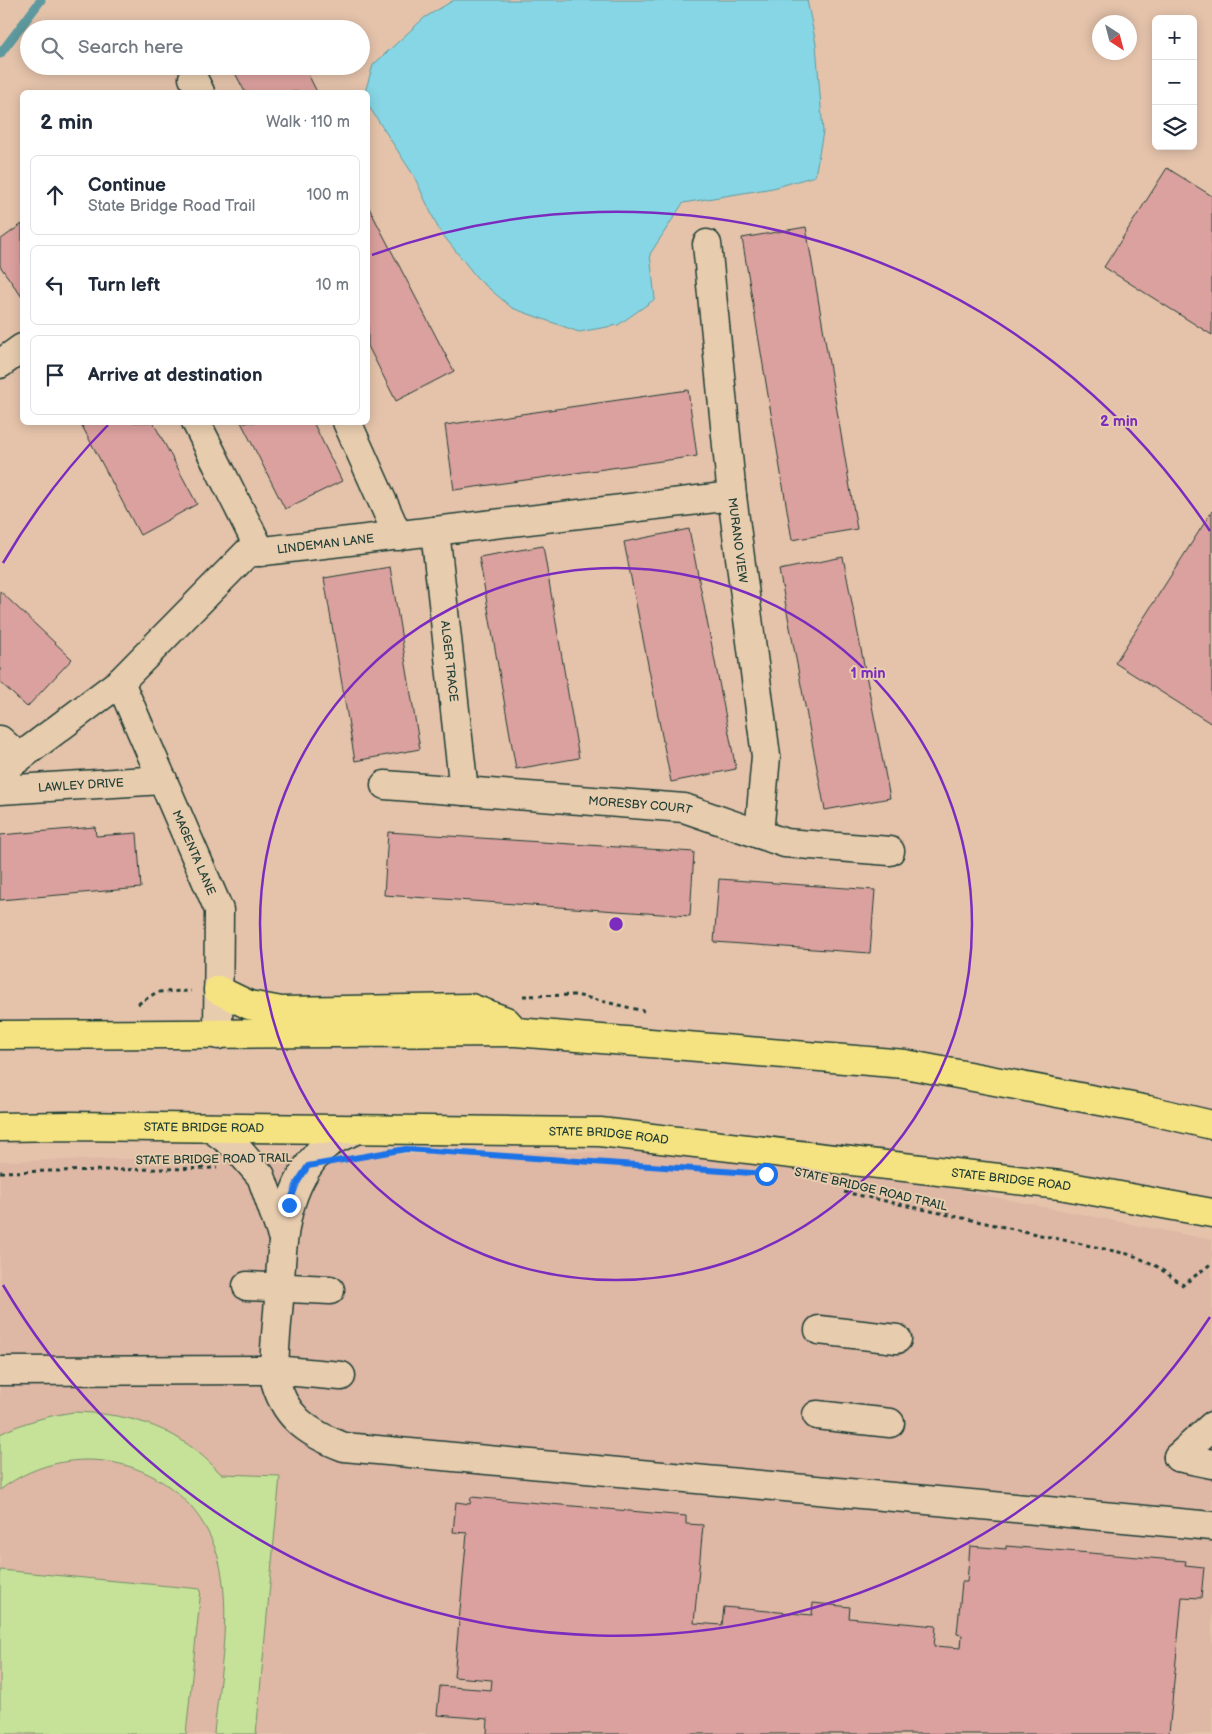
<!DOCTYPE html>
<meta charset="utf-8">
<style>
body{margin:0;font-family:"Balsamiq Sans",sans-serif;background:#f2f2f3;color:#1f2937}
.controls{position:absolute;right:15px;top:15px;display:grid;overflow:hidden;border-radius:8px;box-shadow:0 2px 12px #0003}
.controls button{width:45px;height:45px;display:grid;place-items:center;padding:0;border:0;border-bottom:1px solid #e0e1e3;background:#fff;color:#1f2937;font:25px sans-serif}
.compass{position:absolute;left:1092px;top:15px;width:45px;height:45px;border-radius:50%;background:#fff;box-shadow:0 2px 12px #0003;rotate:144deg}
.stop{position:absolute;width:15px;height:15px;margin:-11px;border:4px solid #1a73e8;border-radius:50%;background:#fff}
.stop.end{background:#1a73e8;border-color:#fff;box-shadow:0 1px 5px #0008}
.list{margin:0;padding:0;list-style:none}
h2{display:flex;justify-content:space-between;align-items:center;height:65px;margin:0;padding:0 20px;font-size:21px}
h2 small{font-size:16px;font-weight:400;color:#747a83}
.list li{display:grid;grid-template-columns:32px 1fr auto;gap:15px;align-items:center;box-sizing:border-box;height:80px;margin:0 10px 10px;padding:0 10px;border:1px solid #e0e1e3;border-radius:8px}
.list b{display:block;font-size:19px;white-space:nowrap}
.list p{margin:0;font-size:16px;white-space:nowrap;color:#747a83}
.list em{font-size:16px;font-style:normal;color:#747a83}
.icon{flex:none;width:28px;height:28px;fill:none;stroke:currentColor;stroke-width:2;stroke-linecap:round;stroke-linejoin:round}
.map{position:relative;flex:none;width:1212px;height:1734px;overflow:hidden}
.search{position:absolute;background:#fff;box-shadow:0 2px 12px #0003;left:20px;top:20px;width:350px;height:55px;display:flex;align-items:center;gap:12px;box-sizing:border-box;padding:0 18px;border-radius:28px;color:#747a83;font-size:19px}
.panel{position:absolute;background:#fff;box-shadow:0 2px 12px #0003;left:20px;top:90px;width:350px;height:335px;border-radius:8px}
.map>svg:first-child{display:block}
</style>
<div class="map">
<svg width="1212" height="1734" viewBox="0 0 1212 1734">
<rect width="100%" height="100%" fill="#e5c3ab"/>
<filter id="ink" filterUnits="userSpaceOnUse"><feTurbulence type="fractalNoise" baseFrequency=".02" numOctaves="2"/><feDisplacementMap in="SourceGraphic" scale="10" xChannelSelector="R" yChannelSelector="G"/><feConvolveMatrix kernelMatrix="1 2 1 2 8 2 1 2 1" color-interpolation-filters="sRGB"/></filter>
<g filter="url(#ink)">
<path fill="#deb7a5" d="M751,1149l461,91v494h-1212v-573z"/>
<g fill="#c6e299" stroke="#729066">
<path d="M74,1412c61,2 105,16 147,62l59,2 -24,258h-42c5,-56 19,-123 4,-177 -28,-95 -142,-126 -218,-67v-56c24,-12 47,-18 74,-22z"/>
<path d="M0,1570l201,19 -15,145h-186z"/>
</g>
<path fill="#87d6e5" stroke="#5d999e" d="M454,0h353l9,44 7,88 -8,44 -42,12 -90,15 -33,51 5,45 -37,26 -39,7 -67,-24 -34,-29 -39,-49 -25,-54 -46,-71v-13h-3l8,-27 51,-47z"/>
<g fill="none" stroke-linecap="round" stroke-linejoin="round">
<path stroke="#5d999e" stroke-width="9" d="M0,54l41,-54"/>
</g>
<g fill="#dba19e" stroke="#1f3d34">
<path d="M243,66h61l13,26h-72l-11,-21z"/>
<path d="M1167,168l45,28v139l-108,-68z"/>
<path d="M368,206l86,165 -58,30 -28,-55z"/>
<path d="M22,224v73l-22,-31v-26z"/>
<path d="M806,227l51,302 -65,11 -50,-302z"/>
<path d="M688,390l9,66 -243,34 -9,-65z"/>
<path d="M80,422h73l44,82 -57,31z"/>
<path d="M241,422h72l29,59 -57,28z"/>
<path d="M1212,511v213l-97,-61z"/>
<path d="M689,529l47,240 -65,13 -47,-240z"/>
<path d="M543,546l36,212 -63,11 -37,-212z"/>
<path d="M843,557l47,241 -65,12 -46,-240z"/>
<path d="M390,567l30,182 -65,12 -31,-183z"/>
<path d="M0,591l72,68 -45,48 -27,-25z"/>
<path d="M95,827l1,9 41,-3 4,55 -141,12v-65z"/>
<path d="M388,832l306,20 -4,64 -306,-21z"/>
<path d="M719,879l156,11 -5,63 -156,-11z"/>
<path d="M471,1497l215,19v8l17,1 -9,98 28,2 2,-18 88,8 1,-12 37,4 -1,11 87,8 -2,20 27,2 1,-13 -5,-1 5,-52h5l3,-36 36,3v-3l180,15 -1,4 19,2 -3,31 -19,-1 -13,137h-682l1,-15 -51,-4 3,-29 51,4 1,-10 -38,-3 13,-144 -14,-1 3,-30 14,2z"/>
</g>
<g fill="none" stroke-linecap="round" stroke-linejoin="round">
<defs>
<g id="minor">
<path d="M193,78l7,14"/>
<path id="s1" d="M707,244l25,252 34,260 -7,78"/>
<path d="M0,364l22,-16"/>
<path d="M196,422l65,130"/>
<path d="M347,422l51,114"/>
<path id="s2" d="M435,531l29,260"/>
<path id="s3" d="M120,682l99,228 -1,125"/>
<path d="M0,740l19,17"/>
<path id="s4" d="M0,772l120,-90 127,-129 485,-57"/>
<path id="s5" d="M385,785l299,23 101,35 105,8"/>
<path id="s6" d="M0,790l163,-10"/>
<path d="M211,1128l23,17 27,31 21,60"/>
<path d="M358,1129c-11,5 -26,10 -34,18 -42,41 -42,98 -45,153 -2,25 -5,50 -5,76 9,40 33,57 70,71l868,79"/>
<path d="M247,1286l83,4"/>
<path d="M819,1330l78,9"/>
<path d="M0,1371l274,-1 67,6"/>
<path d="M817,1415l73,8"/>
<path d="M1178,1457l34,-31"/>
<path d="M1178,1457l34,7"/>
</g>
<g id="highway">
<path d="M218,990l31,15 32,6 190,-3 35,13 9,10"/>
<path d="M0,1035l516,-3 389,32 243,46 64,15"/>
<path id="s7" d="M0,1127l70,-1 530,6 460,53 152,28"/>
</g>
</defs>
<use href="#minor" stroke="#1f3d34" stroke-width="31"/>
<use href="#highway" stroke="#1f3d34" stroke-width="31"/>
<g stroke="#1f3d34" stroke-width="3" stroke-dasharray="4 4" stroke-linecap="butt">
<path d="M523,996l53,-1 68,16"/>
<path d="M138,1004l19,-12 34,-1"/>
<path d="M0,1172l217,-4"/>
<path d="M844,1192l288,63 23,10 28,20 29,-22"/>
</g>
<use href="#minor" stroke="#e7ccae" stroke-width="28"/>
<use href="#highway" stroke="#f5e382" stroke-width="28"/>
</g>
</g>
<g fill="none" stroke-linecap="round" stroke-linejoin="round" filter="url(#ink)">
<path stroke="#1a73e8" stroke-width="6" d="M289,1205l8,-22 11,-17 98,-17 360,25"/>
</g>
<g fill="none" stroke="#7b2cbf" stroke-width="2.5">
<circle cx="616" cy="924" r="356"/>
<path d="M1210 1317A712 712 0 0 1 3 1285M3 563A712 712 0 0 1 108 425M372 255A712 712 0 0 1 1210 531"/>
</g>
<g text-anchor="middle" stroke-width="4" stroke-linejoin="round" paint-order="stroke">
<g font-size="12" fill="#1f3d34" stroke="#e7ccae">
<text dy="4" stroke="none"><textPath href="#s1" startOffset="298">MURANO VIEW</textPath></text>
<text dy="4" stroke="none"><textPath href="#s4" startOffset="410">LINDEMAN LANE</textPath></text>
<text dy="4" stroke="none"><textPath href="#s2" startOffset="131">ALGER TRACE</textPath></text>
<text dy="4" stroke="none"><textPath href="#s6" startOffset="81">LAWLEY DRIVE</textPath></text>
<text dy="4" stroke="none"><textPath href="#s5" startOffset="256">MORESBY COURT</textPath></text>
<text dy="4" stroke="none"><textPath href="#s3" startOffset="186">MAGENTA LANE</textPath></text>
<text dy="4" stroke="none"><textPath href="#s7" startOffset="204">STATE BRIDGE ROAD</textPath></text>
<text dy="4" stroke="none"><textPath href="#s7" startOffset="609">STATE BRIDGE ROAD</textPath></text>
<text transform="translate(214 1159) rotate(-1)" y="4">STATE BRIDGE ROAD TRAIL</text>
<text dy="4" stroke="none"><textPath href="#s7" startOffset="1014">STATE BRIDGE ROAD</textPath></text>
<text transform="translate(871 1189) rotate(13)" y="4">STATE BRIDGE ROAD TRAIL</text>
</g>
</g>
<circle cx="616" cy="924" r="8" fill="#7b2cbf" stroke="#e7ccae" stroke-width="2.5"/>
<g font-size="15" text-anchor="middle" font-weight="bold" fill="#7b2cbf" stroke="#e7ccae" stroke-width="4" stroke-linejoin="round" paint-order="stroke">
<text x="1119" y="426">2 min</text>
<text x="868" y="678">1 min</text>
</g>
</svg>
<div class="controls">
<button>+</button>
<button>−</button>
<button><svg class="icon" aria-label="layers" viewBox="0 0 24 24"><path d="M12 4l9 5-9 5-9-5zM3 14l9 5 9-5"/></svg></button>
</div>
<svg class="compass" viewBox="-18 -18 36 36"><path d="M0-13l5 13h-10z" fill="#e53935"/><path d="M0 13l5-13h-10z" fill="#747a83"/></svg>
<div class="stop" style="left:766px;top:1174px"></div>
<div class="stop end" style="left:289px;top:1205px"></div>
<div class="search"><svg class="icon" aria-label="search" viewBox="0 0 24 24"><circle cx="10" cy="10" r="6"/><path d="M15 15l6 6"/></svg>Search here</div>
<section class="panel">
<h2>2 min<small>Walk · 110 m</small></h2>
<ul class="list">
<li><svg class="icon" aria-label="ahead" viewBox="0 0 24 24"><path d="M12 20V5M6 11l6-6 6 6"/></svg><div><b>Continue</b><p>State Bridge Road Trail</p></div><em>100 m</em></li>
<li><svg class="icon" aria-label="left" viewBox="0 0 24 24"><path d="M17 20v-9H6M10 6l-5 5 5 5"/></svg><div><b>Turn left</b></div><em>10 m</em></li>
<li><svg class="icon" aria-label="arrive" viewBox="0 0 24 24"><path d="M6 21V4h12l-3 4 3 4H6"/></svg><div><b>Arrive at destination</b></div></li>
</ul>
</section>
</div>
